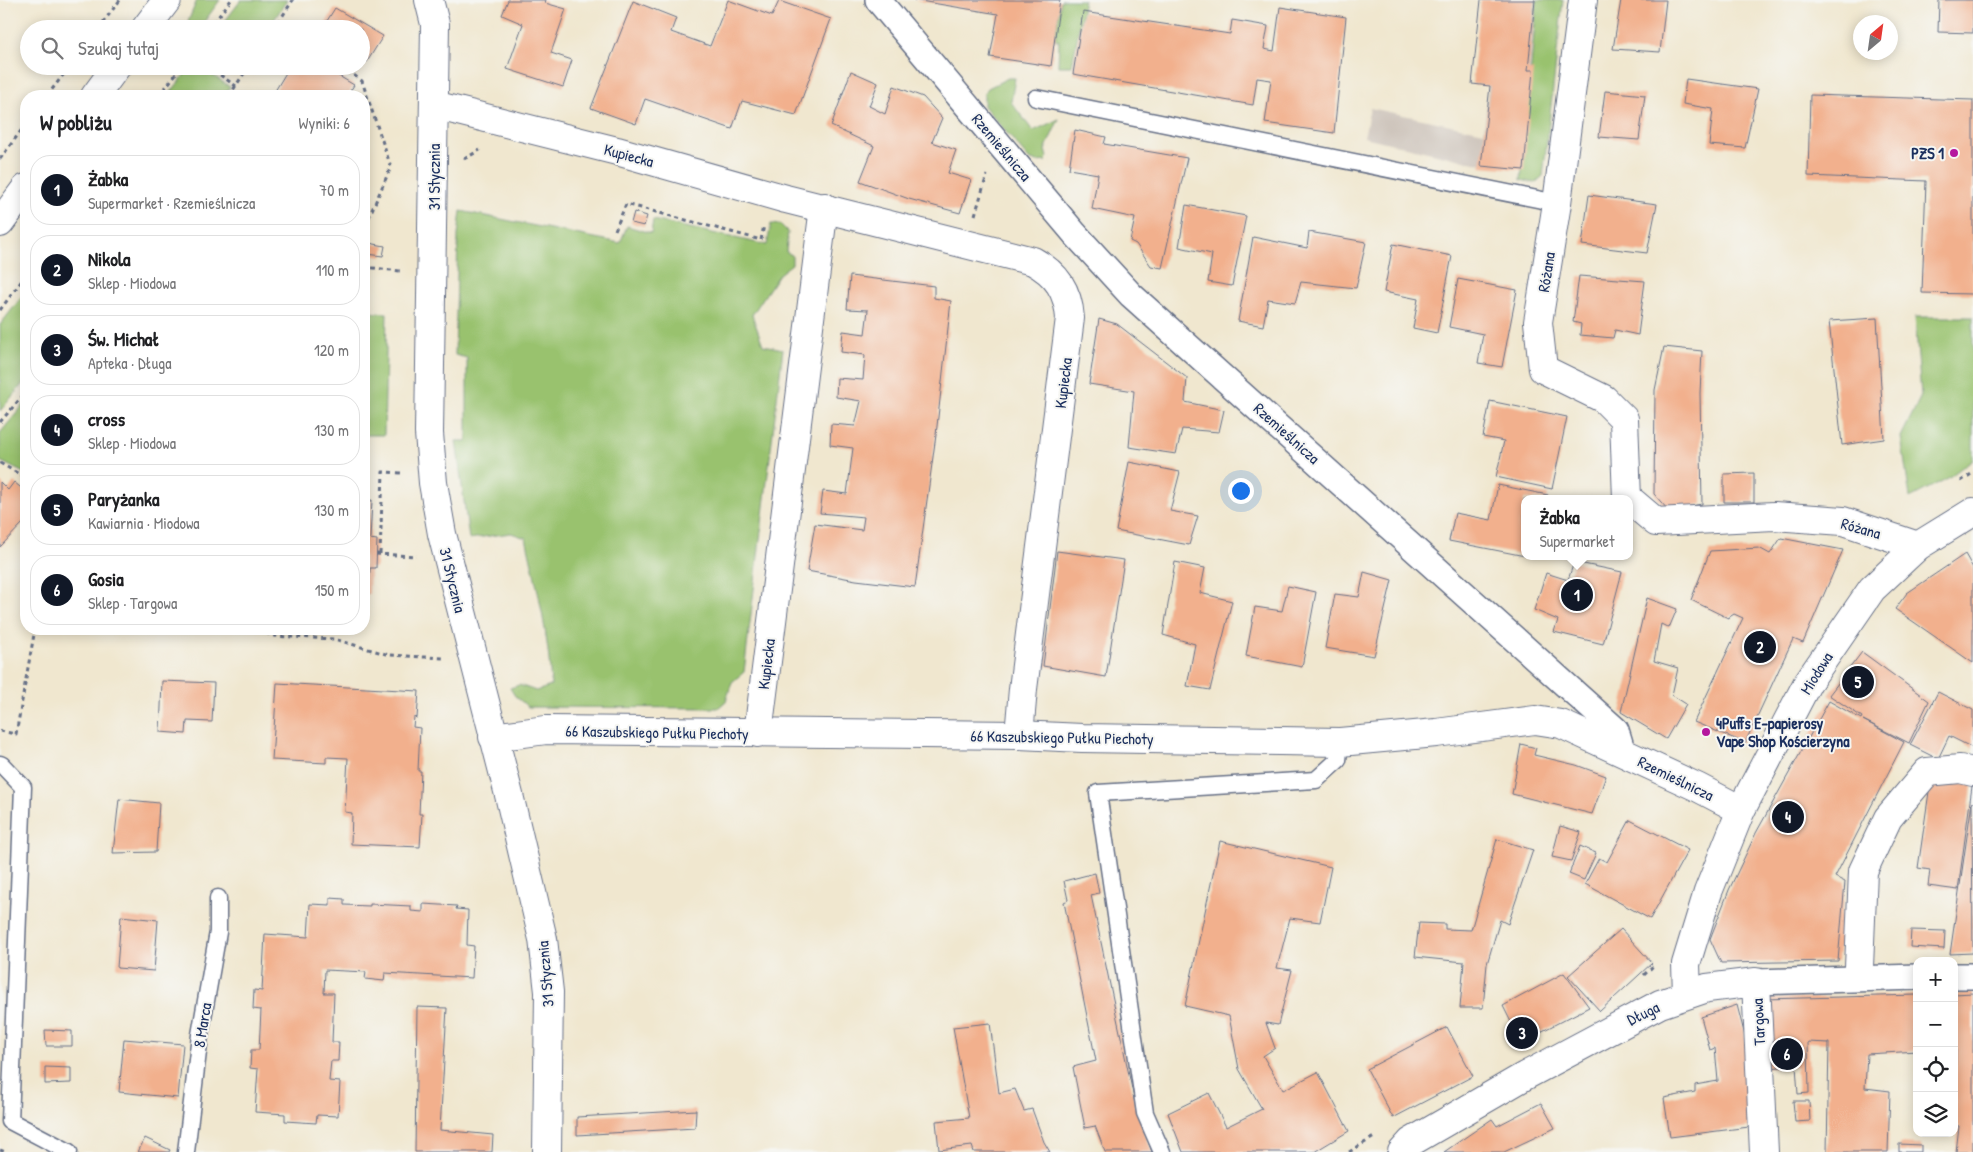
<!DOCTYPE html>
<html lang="pl">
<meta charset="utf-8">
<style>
body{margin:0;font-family:"Patrick Hand",sans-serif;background:#f6f6f6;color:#202124}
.controls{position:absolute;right:15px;bottom:15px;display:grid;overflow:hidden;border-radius:10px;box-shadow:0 2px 12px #0003}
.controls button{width:45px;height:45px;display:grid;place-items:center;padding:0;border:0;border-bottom:1px solid #e0e0e0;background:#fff;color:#202124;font:25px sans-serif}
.compass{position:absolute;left:1853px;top:15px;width:45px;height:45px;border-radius:50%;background:#fff;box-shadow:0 2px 12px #0003;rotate:29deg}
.you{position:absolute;left:1240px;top:490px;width:18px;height:18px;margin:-12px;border:4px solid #fff;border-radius:50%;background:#1a73e8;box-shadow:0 0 0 8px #1a73e833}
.badge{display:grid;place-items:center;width:32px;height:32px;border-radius:50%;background:#111827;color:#fff;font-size:16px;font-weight:700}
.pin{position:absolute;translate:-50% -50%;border:2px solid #fff;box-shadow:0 1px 5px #0006}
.popup{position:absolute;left:1521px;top:495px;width:112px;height:65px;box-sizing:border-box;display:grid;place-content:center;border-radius:10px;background:#fff;filter:drop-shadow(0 1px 4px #0005);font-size:16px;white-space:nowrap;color:#757577}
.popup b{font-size:19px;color:#202124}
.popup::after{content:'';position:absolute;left:50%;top:100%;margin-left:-10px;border:10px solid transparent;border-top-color:#fff}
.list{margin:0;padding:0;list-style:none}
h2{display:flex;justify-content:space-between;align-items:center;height:65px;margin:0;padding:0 20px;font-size:21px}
h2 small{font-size:16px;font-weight:400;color:#757577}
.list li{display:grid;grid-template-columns:32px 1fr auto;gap:15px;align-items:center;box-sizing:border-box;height:70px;margin:0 10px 10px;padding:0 10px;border:1px solid #e0e0e0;border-radius:20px}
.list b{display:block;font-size:19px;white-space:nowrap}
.list p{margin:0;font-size:16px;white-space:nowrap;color:#757577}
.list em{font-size:16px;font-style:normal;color:#757577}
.icon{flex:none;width:28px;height:28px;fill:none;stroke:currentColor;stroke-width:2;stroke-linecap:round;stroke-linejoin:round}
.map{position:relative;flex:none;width:1973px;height:1152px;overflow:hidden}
.search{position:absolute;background:#fff;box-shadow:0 2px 12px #0003;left:20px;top:20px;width:350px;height:55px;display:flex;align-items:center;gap:12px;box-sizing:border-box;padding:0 18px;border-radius:28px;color:#757577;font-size:19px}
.panel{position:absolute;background:#fff;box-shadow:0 2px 12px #0003;left:20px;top:90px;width:350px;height:545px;border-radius:20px}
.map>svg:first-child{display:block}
</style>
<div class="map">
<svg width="1973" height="1152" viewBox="0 0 1973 1152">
<rect width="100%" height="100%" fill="#f6f6f2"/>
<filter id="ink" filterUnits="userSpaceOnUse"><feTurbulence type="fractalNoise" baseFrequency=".02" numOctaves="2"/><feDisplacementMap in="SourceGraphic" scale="10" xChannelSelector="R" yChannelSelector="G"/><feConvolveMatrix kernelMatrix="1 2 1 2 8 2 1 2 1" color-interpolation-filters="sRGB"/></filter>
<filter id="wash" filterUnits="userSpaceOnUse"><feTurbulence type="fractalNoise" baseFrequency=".0096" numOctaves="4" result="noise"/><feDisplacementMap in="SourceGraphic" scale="20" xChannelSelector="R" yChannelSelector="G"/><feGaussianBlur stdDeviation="1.12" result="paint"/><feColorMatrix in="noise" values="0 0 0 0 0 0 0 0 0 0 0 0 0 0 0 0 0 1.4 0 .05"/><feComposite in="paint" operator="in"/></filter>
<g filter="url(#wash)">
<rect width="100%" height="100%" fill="#f0e7cf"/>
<path fill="#ccc2b9" d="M1496,0h40l-15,167 -47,-4 -110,-26 6,-29 114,24z"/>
<g fill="#99c26e" stroke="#5a7866">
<path d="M197,0h23l-21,29h-14z"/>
<path d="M241,0h46l-19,29h-49z"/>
<path d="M1061,0h23l-12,66h-14l1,-25 -4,-2z"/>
<path d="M1537,0h26l-20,176 -8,7 -14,-3z"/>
<path d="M191,66h8l31,21 -7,9h-55z"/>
<path d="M1008,78h7l-4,24 22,29 26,-12 -14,31 2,7 -1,4 -9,1 -8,-3 -45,-53v-13l4,-5z"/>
<path d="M461,211l159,32 7,-17 24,7 2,-13 114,25 4,-21 10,1 7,7 -2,20 6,3v9l-13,10 -27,41 11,30 20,4 -39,323 -12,10 -6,19 -8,7 -190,-1 -13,-11 -5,-8 9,-3 17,6 15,-5c-2,-49 -14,-100 -25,-148l-15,-5 -42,6 -13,-98h11v-83l-12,-3 3,-120z"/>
<path d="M26,291v89l-26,31v-86z"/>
<path d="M364,312l23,1 -3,122h-20z"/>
<path d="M1915,317h58v142l-25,19 -38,20 -9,-61 20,-41z"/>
<path d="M26,402v72l-26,-13v-28z"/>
</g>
<g id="blocks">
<g fill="#f2b08d">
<path d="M508,0h38l-1,3 21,6 -15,44 21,7 -9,27 -56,-18 16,-45 -21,-9z"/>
<path d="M728,0l44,16 7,-15 52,18 -35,96 -54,-14 -10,28 -87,-30 -9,25 -45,-16 42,-107 43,17 -5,14 39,14z"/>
<path d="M914,0h146l-9,66 -61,-9 8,-43z"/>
<path d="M1481,0h54l-7,70h5l-9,100 -43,-4 9,-80 -18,-2z"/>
<path d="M1621,0h45l-6,52 -47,-3z"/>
<path d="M1939,0h34v33l-35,-1z"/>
<path d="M1280,7l66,10 -12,116 -69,-10 6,-43 -14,-2 -4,27 -180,-31 10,-62 147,22 2,-14 36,6 -4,23 10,2z"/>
<path d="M335,8l48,28 -16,26 -6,-3v-30h-39z"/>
<path d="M290,66h32l32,19 -7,11h-75z"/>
<path d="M851,71l27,12 -9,23 16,8 9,-28 29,11 19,21 -10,24 24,8 -8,23 23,7 -11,33 -51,-14 -49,-18 14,-35 -43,-20z"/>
<path d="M1686,79l72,10 -13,59 -36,-3 4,-36 -30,-5z"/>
<path d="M1605,91l40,4 -6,45 -40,-3z"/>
<path d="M1810,95l163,5v194l-51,-1 4,-112 -118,-5z"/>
<path d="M1075,130l31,7 -2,7 83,14 -25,110 -11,-2 -15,-22 -6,-3 5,-23 -43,-9 6,-35 -29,-5z"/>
<path d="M1589,195l68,9 -10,49 -65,-8z"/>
<path d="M1186,205l60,11 -14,70 -24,-4 4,-28 -33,-7z"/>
<path d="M634,212l13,4 -3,10 -13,-3z"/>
<path d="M1309,232l57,10 -10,46 -55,-6 -6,21 -27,-4 -5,27 -25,-5 15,-84 54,11z"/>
<path d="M369,243l16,3 -2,10 -16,-2z"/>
<path d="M1393,244l59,12 -15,77 -24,-5 5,-29 -34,-7z"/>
<path d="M850,276l84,10v12l17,3 -15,134 -21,152 -59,-7 -49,-9 8,-47 47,6 2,-13 -44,-4 3,-22 24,3 6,-46 -23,-3 1,-21 24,2 6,-25 -25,-4 1,-19 26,2 2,-25 -24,-3 2,-21 22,3 3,-24 -21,-1z"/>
<path d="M1579,276l66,5 -7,54 -23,-5 -2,8 -33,-3 1,-11 -8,-2z"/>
<path d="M1458,279l59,11 -15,77 -24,-4 5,-29 -34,-7z"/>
<path d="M1877,318l7,121 -42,6 -13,-124z"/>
<path d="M1099,319l18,5 70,54 -2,24 39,8 -5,22 -37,-3 -6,25 -47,-7 5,-56 -45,-7z"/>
<path d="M1664,347l38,4 -2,42 2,111 -34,6 -14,-16 1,-104z"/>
<path d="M1490,401l77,16 -15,72 -56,-12 8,-36 -21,-4z"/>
<path d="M1129,462l51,10 -10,39 28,5 -9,29 -73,-14z"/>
<path d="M1754,473v29h-30v-28z"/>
<path d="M0,482l8,8 6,-8 12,10v28l-26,27z"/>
<path d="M1498,485l50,10 -1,4h-23l1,57 -76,-15 6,-28 36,7z"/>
<path d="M372,500l-2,39 7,1 -1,28h-6l-1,26h-5v-93z"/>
<path d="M1781,538l62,12 -40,93 -10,-4 -48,104 -51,-21 49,-104 -9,-4 -6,4 -37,-18 19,-49 49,-3 11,6z"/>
<path d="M1057,551l67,9 -18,117 -63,-11z"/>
<path d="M1965,554l8,14v95l-78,-54 12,-16z"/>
<path d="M1175,562l30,6 -5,25 32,8 -22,89 -23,-4 8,-42 -32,-9z"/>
<path d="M1574,562l48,10 -19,72 -49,-12 4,-12 -24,-10 12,-37 22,7z"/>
<path d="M1364,572l28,8 -18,76 -49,-8 10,-54 24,3z"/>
<path d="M1288,586l28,6 -14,75 -56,-11 9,-49 27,4z"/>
<path d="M1647,598l30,11 -8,19 -8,-4 -7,37 24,7 -6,27 14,9 -20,35 -45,-27z"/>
<path d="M1862,652l67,49 -20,42 -46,-23 41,22 -69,135 10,5 -7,79 -117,2 -11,-24 19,-49 27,-57 73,-132 32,18 1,-2 -33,-22z"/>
<path d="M162,681l52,2 -2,39 -25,-1 -1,13 -26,-2z"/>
<path d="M277,683l142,8 -2,27 -3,-1 -1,10 7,1 -2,43h3l-2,43h3l-2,33 -69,-3 1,-31 -7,-1 3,-54 -22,-1v6l-54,-3z"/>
<path d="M1938,692l35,18v38l-24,-12 -11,23 -28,-14z"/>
<path d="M1521,744l15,4 -2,7 42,10 30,11 -14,38 -80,-20z"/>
<path d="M1931,778l42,1 -15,111 -30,-4 2,-16 -12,-2z"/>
<path d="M119,799l40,4 -3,49 -43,1z"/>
<path d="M1972,802l1,151 -23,1z"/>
<path d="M1630,820l58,30 -38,69 -65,-35 14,-26 8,4z"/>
<path d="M1560,826l21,6 -10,29 -19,-4z"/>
<path d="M1497,839l36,11 -25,74 -8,-4 -13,44 -4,44h-23l4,-46 -49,-5 4,-34 26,1v5l26,1z"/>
<path d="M1220,841l111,26 -11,55 -30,-4 -13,50 15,2 -14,55 -12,-2 9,25 -12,8 20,34 35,-18 31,59 -35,21h-131l-15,-39 41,-20 17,34 36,-18 -23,-40 -10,-53 -44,-10z"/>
<path d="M1580,846l16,7 -12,27 -15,-6z"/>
<path d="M1095,873l4,20 -8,2 45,213 16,44h-47l-10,-26 -10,2 -12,-61 23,-6 -32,-159 4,-2 -4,-19z"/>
<path d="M330,898l14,1v6l26,1v-2l41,2v5l12,1v-8l34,2 -1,3 12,1 -1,35 7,1 -2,32 -87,-5 -1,8 -19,-2 1,-7 -41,-2 -1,23h10l-2,49h7l-1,19h-7l-2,20 11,1 -2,34 -21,-1 -1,8 -31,-2v-7l-30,-2 3,-43 -8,-1 1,-18h8l2,-40 -8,-1 1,-19 8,1 3,-57 43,3 2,-33 20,1z"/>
<path d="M121,916l37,4 -4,51 -37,-3z"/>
<path d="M1621,929l31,34 -52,48 -32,-35z"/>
<path d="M1911,930l34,1 -1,18 -34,-2z"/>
<path d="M1564,973l25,34 -68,35 -18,-36z"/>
<path d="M1973,993v159h-17l3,-26 -5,-1 2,-75h-2v-56z"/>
<path d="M1917,995v56l-50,3 -2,34 25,3 -2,61h-61l2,-109 -21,-1 1,51 -11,1 -2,-28 -30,2 -2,-69z"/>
<path d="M1737,1005l9,35 4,60 -1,27 -79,10 -6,-39 31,-6v-7l23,-4 -3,-33 -5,2 -9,-33z"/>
<path d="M417,1007l30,1 -7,122 53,5 -1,17h-77z"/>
<path d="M990,1023l9,70 16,-4 9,22 8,-2 12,33 6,10h-76l-2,-6 -33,4 -3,-29 33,-3 -16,-91z"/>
<path d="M1447,1027l26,49 -80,42 -26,-49z"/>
<path d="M45,1030l27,1v15h-26z"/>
<path d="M124,1039l59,5 -5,54 -59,-6z"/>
<path d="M45,1067l26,1v15l-26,1z"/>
<path d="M1793,1101h16l1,20 -15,1z"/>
<path d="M1541,1103l14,25 -51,24h-60l48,-33 5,7z"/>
<path d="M696,1110l-1,18 -118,7v-18z"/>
<path d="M145,1138l25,12 -1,2h-31z"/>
<path d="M1899,1144l22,1v7h-22z"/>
</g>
</g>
</g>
<g filter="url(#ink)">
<use href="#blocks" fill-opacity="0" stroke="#666f86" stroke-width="1"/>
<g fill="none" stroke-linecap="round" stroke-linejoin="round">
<defs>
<g id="service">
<path d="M1036,98l521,105"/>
<path d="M0,764l2,1 21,22 -13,334 59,31"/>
<path d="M186,1152l14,-117 18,-103v-34"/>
<path d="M1162,1152l-17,-39 -47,-320 218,-13 22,-20 2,-18"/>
</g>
<g id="pedestrian">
<path d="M878,0l197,234 56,61 485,435 7,23"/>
<path d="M1954,976h19"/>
<path d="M1756,982l161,-5"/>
</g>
<g id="minor">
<path d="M429,0l6,24 -6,409 4,50 9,51 67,261 34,144 6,53 -2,160"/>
<path d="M1583,0l-26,203 -19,119 5,47 61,30 20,20 3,80"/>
<path d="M434,105l183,46 169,48 247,62c24,13 35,30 37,57l-47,371 -4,46"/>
<path d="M1630,500l26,22 118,-6 69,5 75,25"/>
<path d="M758,733l66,-526"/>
<path d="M493,737l53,-7 473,5 63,3 258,4 96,-9 99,-13 26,4 136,63 44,23"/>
<path d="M1859,967l4,-96 25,-53 39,-46 33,-3 13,3"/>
<path d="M1687,994l-1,-30 22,-72 33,-82 67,-128 64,-93 46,-43 55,-34"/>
<path d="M1402,1152l9,-10 112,-65 137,-73 47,-16 49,-6 8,170"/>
</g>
<g id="tertiary">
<path d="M145,29l22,-29"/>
<path d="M95,96l22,-30"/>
<path d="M0,223l26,-35"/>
</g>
</defs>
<use href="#service" stroke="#666f86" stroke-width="19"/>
<use href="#pedestrian" stroke="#666f86" stroke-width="28"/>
<use href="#minor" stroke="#666f86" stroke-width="30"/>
<use href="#tertiary" stroke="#666f86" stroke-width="30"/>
<g stroke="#666f86" stroke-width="3" stroke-dasharray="4 4" stroke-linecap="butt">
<path d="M279,22l10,7"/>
<path d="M98,29l22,-29"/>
<path d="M209,29l22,-29"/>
<path d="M274,29l19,-29"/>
<path d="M207,66l29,20"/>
<path d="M341,66l21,15 29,86 -27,61"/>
<path d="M47,96l23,-30"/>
<path d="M159,96l23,-30"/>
<path d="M229,96l20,-30"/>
<path d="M0,159l26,-35"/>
<path d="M464,159l16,-9"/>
<path d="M975,215l12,-40"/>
<path d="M615,230l11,-26 135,36 3,-15"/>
<path d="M364,267l36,4"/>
<path d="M0,310l26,-35"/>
<path d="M0,422l26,-30"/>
<path d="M0,463l26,15"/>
<path d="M1961,481l12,-8"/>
<path d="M376,554l40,2"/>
<path d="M380,554l3,-82 18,1"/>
<path d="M259,629l13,7 62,3 55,16 54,3"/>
<path d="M0,731l16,3 19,-105"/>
<path d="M1644,975l10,-10"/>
<path d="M0,1150l5,2"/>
<path d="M1349,1152l25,-15"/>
</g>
<use href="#service" stroke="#fff" stroke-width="16"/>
<use href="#pedestrian" stroke="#fff" stroke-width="25"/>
<use href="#minor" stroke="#fff" stroke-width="28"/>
<use href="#tertiary" stroke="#fff" stroke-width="28"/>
</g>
</g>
<g fill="#b5179e" stroke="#f6f6f2" stroke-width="2">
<circle cx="1954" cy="153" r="5"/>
<circle cx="1706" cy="732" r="5"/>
</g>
<g text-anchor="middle" stroke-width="4" stroke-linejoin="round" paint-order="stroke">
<g font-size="16" fill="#1b2f5e" stroke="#f6f6f2">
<text transform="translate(1002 147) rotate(50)" y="6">Rzemieślnicza</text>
<text transform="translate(629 155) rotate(15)" y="6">Kupiecka</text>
<text transform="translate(434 177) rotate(-90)" y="6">31 Stycznia</text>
<text transform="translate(1546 272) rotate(-81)" y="6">Różana</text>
<text transform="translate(1063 383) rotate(-83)" y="6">Kupiecka</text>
<text transform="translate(1287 433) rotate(42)" y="6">Rzemieślnicza</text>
<text transform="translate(1861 528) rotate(16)" y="6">Różana</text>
<text transform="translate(453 580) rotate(76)" y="6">31 Stycznia</text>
<text transform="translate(766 664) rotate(-83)" y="6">Kupiecka</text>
<text transform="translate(1816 673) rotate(-58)" y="6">Miodowa</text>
<text transform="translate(657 732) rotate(1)" y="6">66 Kaszubskiego Pułku Piechoty</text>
<text transform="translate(1062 737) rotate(1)" y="6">66 Kaszubskiego Pułku Piechoty</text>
<text transform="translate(1676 778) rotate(26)" y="6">Rzemieślnicza</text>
<text transform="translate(545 974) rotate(-95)" y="6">31 Stycznia</text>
<text transform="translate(1643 1013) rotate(-26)" y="6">Długa</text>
<text transform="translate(1758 1022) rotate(-93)" y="6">Targowa</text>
<text transform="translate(202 1025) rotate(-81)" y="6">8 Marca</text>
</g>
<g font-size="16" font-weight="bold" fill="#1b2f5e" stroke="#f6f6f2" text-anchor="end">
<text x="1944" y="159">PZS 1</text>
<text x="1716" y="729" text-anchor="start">4Puffs E-papierosy<tspan x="1716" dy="18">Vape Shop Kościerzyna</tspan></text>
</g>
</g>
</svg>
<div class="controls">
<button>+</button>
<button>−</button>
<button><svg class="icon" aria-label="locate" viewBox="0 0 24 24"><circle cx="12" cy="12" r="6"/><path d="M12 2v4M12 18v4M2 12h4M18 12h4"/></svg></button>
<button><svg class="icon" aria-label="layers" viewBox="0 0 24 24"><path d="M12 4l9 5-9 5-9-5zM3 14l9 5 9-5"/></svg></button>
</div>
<svg class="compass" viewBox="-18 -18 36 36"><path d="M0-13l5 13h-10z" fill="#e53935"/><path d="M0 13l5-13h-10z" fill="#757577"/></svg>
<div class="you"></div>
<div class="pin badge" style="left:1577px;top:595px">1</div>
<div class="popup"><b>Żabka</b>Supermarket</div>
<div class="pin badge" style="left:1760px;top:647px">2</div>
<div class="pin badge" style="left:1522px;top:1033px">3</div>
<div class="pin badge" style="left:1788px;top:817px">4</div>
<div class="pin badge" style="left:1858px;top:682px">5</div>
<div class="pin badge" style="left:1787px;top:1054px">6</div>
<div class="search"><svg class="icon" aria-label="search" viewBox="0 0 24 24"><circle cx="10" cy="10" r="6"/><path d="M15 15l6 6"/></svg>Szukaj tutaj</div>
<section class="panel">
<h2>W pobliżu<small>Wyniki: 6</small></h2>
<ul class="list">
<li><span class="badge">1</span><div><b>Żabka</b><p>Supermarket · Rzemieślnicza</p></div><em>70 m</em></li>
<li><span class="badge">2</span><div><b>Nikola</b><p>Sklep · Miodowa</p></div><em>110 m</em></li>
<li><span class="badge">3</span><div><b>Św. Michał</b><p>Apteka · Długa</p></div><em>120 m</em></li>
<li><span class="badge">4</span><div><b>cross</b><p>Sklep · Miodowa</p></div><em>130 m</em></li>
<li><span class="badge">5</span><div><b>Paryżanka</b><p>Kawiarnia · Miodowa</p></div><em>130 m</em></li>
<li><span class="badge">6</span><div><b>Gosia</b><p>Sklep · Targowa</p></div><em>150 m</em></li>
</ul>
</section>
</div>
